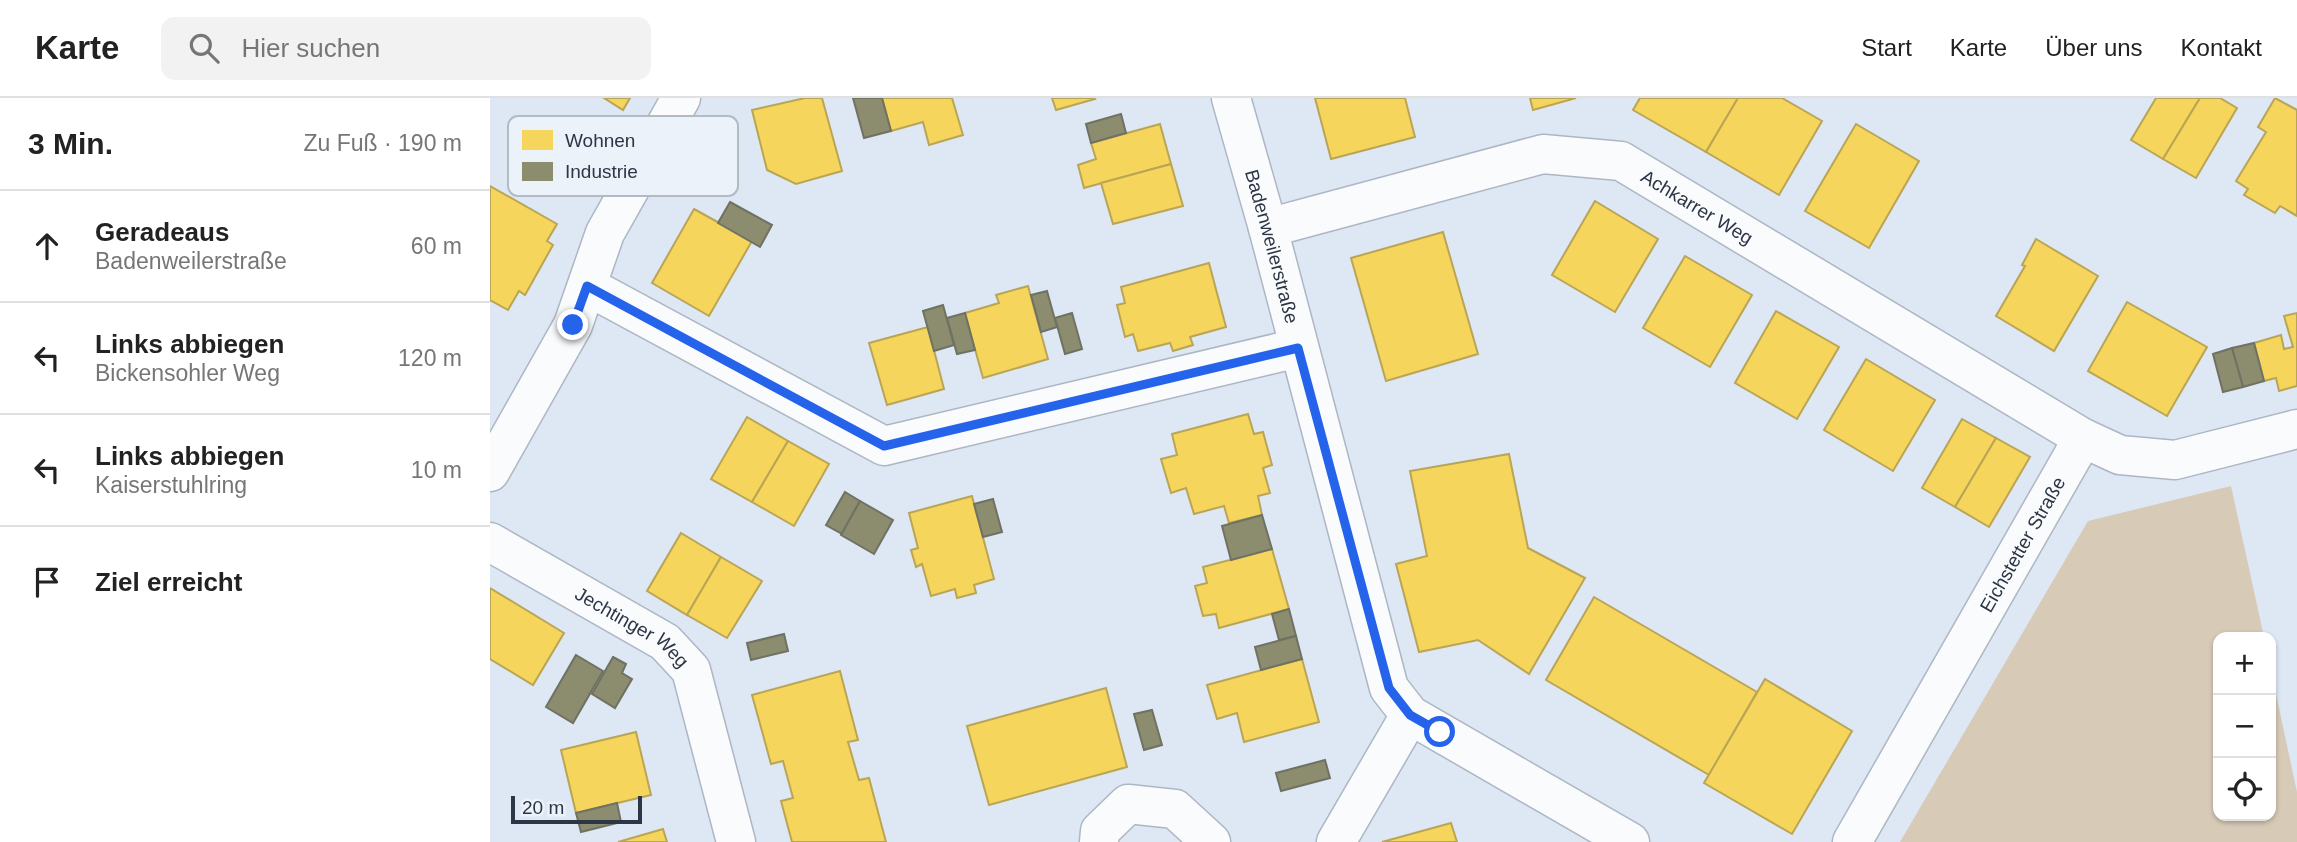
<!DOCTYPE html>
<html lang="de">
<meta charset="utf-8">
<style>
body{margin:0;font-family:Arial,sans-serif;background:#f2f2f2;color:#222}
.controls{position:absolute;right:21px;bottom:21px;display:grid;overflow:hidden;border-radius:14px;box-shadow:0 2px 5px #0004}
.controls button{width:63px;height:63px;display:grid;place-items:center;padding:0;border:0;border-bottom:2px solid #e0e0e0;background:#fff;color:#222;font:35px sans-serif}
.scale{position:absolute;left:21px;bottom:18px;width:131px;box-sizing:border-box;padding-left:7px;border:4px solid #2c3646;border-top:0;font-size:19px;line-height:24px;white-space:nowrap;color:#2c3646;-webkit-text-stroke:5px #ecf2fa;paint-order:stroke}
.stop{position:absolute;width:21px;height:21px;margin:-16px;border:5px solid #2563eb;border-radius:50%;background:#fff}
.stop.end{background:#2563eb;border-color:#fff;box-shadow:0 2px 7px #0008}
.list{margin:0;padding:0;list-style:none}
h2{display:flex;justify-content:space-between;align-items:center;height:91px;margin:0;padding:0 28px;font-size:30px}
h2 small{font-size:23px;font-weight:400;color:#767676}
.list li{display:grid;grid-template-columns:46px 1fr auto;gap:21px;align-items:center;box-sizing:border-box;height:112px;padding:0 28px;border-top:2px solid #e0e0e0}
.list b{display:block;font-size:26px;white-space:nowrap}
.list p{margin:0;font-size:23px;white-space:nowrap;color:#767676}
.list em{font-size:23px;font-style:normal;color:#767676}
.icon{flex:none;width:38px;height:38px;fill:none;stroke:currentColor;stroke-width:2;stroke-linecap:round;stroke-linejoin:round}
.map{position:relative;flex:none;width:1807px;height:744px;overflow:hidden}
header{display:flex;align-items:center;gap:42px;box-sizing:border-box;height:98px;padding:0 35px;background:#fff;border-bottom:2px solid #e0e0e0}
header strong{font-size:33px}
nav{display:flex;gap:38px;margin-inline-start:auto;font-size:24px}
.search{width:490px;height:63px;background:#f2f2f2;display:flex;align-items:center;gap:18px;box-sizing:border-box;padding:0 24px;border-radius:14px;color:#767676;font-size:26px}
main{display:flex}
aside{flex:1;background:#fff}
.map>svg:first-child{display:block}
</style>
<header>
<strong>Karte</strong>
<div class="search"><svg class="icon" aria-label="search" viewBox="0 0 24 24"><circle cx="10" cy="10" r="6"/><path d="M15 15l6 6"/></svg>Hier suchen</div>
<nav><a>Start</a><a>Karte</a><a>Über uns</a><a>Kontakt</a></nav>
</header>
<main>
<aside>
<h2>3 Min.<small>Zu Fuß · 190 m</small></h2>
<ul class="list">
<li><svg class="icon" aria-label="ahead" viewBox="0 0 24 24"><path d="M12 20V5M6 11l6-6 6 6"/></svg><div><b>Geradeaus</b><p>Badenweilerstraße</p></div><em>60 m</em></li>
<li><svg class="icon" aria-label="left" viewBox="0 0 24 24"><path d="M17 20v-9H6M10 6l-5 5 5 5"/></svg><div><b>Links abbiegen</b><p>Bickensohler Weg</p></div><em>120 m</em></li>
<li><svg class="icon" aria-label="left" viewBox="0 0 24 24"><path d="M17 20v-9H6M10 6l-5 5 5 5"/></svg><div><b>Links abbiegen</b><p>Kaiserstuhlring</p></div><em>10 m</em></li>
<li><svg class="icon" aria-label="arrive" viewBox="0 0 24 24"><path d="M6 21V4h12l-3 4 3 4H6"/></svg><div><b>Ziel erreicht</b></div></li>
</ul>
</aside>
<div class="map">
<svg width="1807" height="744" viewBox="0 0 1807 744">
<rect width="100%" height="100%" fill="#dee7f4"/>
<path fill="#d7cbb8" d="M1741,388l33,151h-46v179h53v-145l26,121v50h-397l188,-321z"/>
<g fill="#f6d55c" stroke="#b9a555" stroke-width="2">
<path d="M114,0h26l-7,12z"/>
<path d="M315,0h17l20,73 -46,13 -29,-14 -15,-60z"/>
<path d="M392,0h70l11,37 -34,10 -6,-23 -32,9z"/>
<path d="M562,0h42l1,1 -39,11z"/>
<path d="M825,0h90l10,39 -84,22z"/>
<path d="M1040,0h46l-43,12z"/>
<path d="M1150,0h98l-32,54 -73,-42z"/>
<path d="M1248,0h44l40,23 -43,74 -73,-43z"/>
<path d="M1666,0h44l-37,61 -32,-19z"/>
<path d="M1710,0h20l17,10 -41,70 -33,-19z"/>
<path d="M1785,0l22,12v106l-17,-10 -5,7 -31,-18 4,-6 -12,-8 30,-49 -8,-5z"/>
<path d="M670,26l11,40 -87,24 -6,-23 18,-6 -5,-16z"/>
<path d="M1366,26l63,37 -50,87 -64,-37z"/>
<path d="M681,66l12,42 -70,18 -12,-41z"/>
<path d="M0,88l67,38 -10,17 6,4 -28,50 -6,-4 -11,19 -18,-10z"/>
<path d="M1105,103l63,38 -43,73 -63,-37z"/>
<path d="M204,111l58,32 -43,75 -57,-33z"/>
<path d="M953,134l35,122 -92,27 -35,-123z"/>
<path d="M1546,141l62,37 -44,75 -58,-35 29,-50 -3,-1z"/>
<path d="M1195,158l67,39 -42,72 -67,-39z"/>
<path d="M719,165l17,64 -36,10 3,8 -20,6 -3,-8 -32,8 -5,-17 -8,3 -8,-32 8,-2 -4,-16z"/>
<path d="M538,188l20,73 -65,19 -18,-65 34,-10 -3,-8z"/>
<path d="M1637,204l80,45 -40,69 -79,-45z"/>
<path d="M1286,213l63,36 -42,72 -62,-36z"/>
<path d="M1807,215v73l-18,5 -3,-13 -12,3 -10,-38 27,-8 3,14 9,-2 -9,-31z"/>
<path d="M438,229l16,62 -57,16 -18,-62z"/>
<path d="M1376,261l69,41 -42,71 -69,-41z"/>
<path d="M758,316l6,20 9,-2 9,33 -9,3 7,25 -12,3 4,19 -33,8 -5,-17 -30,8 -8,-26 -15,5 -10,-34 16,-4 -5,-21z"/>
<path d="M257,319l41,24 -36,61 -41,-23z"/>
<path d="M1472,321l34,19 -41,69 -33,-19z"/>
<path d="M1506,340l34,19 -41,70 -34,-20z"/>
<path d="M298,343l41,23 -35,62 -42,-24z"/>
<path d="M1019,356l19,94 57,30 -56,96 -51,-34 -59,12 -23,-88 31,-8 -17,-85z"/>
<path d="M482,398l22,83 -20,6 2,8 -19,5 -2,-9 -24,7 -9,-32 -6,3 -5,-17 7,-2 -9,-35z"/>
<path d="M191,435l40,24 -34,58 -40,-24z"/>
<path d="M782,451l17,60 -70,19 -3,-14 -13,2 -8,-30 12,-3 -4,-16z"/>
<path d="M231,459l41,24 -35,57 -40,-23z"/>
<path d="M0,490l74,45 -31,52 -43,-26z"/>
<path d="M1104,499l163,95 -48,83 -163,-95z"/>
<path d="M812,561l17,63 -75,20 -7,-29 -20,6 -10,-34z"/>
<path d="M350,573l18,69 -10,2 11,38 10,-2 17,64h-94l-11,-41 12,-3 -10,-37 -12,3 -19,-69z"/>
<path d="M1275,581l87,52 -60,103 -88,-51z"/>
<path d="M616,590l21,79 -138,38 -22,-79z"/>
<path d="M146,634l15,63 -75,18 -15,-63z"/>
<path d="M961,725l6,19h-75z"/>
<path d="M173,731l4,13h-49z"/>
</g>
<g fill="#8c8c6e" stroke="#6f7262" stroke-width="2">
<path d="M363,0h29l9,33 -27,7z"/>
<path d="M631,16l5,19 -35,10 -5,-19z"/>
<path d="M240,104l42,23 -12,22 -42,-24z"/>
<path d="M557,193l10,36 -16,5 -10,-37z"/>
<path d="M453,207l11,40 -20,6 -11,-40z"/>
<path d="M475,215l10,37 -18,4 -10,-36z"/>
<path d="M582,215l10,36 -17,5 -10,-36z"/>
<path d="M1764,245l10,38 -21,6 -11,-39z"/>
<path d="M1742,250l11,39 -20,5 -10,-38z"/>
<path d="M355,394l15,9 -18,33 -16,-9z"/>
<path d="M503,401l9,33 -19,5 -9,-33z"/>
<path d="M370,403l33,19 -19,34 -33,-19z"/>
<path d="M772,417l10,34 -41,11 -9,-34z"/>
<path d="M799,511l7,27 -17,4 -7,-26z"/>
<path d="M294,536l4,17 -37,9 -4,-17z"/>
<path d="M806,538l6,23 -41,11 -6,-23z"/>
<path d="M86,557l27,16 -30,52 -27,-16z"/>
<path d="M123,559l13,7 -4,9 10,6 -17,29 -23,-14z"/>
<path d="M662,612l10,35 -18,5 -10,-36z"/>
<path d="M835,662l5,18 -49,13 -5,-18z"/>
<path d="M127,705l4,19 -40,10 -5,-19z"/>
</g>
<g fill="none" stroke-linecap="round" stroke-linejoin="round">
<defs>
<g id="minor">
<path id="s1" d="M741,0l37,130 121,460 21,27 220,127"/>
<path id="s2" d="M778,130l275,-74 78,7 462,277"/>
<path d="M97,188l297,160 414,-98"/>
<path d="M0,374l83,-147 32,-92 76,-135"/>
<path id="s3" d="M0,444l175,100 26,28 45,172"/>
<path d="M609,744l1,-11 28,-27 47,5 36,33"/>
<path d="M846,744l74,-127"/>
<path id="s4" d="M1362,744l231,-404 37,17 55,5 122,-31"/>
</g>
</defs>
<use href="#minor" stroke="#adb6c3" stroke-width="41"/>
<use href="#minor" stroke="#fafbfd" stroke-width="38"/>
</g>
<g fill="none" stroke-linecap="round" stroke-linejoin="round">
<path stroke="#2563eb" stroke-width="9" d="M83,227l14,-39 297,160 414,-98 91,340 21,27 30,17"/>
</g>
<g text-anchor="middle" stroke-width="7" stroke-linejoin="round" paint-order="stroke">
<g font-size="19" fill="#2c3646" stroke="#ecf2fa">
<text dy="7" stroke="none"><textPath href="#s2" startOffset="452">Achkarrer Weg</textPath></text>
<text dy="7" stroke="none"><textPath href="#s1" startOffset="154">Badenweilerstraße</textPath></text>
<text dy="7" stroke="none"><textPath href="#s4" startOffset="343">Eichstetter Straße</textPath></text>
<text dy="7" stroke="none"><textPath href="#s3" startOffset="166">Jechtinger Weg</textPath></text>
</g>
</g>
<rect x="18" y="18" width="230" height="80" rx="10" fill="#ecf2fa" stroke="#b2bac4" stroke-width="2"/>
<rect x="32" y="32" width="31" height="20" fill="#f6d55c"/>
<rect x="32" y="64" width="31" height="19" fill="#8c8c6e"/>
<g font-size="19" fill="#2c3646">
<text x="75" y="49">Wohnen</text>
<text x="75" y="80">Industrie</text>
</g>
</svg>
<div class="controls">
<button>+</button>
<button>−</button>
<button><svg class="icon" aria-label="locate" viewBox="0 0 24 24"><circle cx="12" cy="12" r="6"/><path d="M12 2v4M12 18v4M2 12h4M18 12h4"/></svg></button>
</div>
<div class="scale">20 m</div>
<div class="stop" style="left:950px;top:634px"></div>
<div class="stop end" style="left:83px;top:227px"></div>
</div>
</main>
